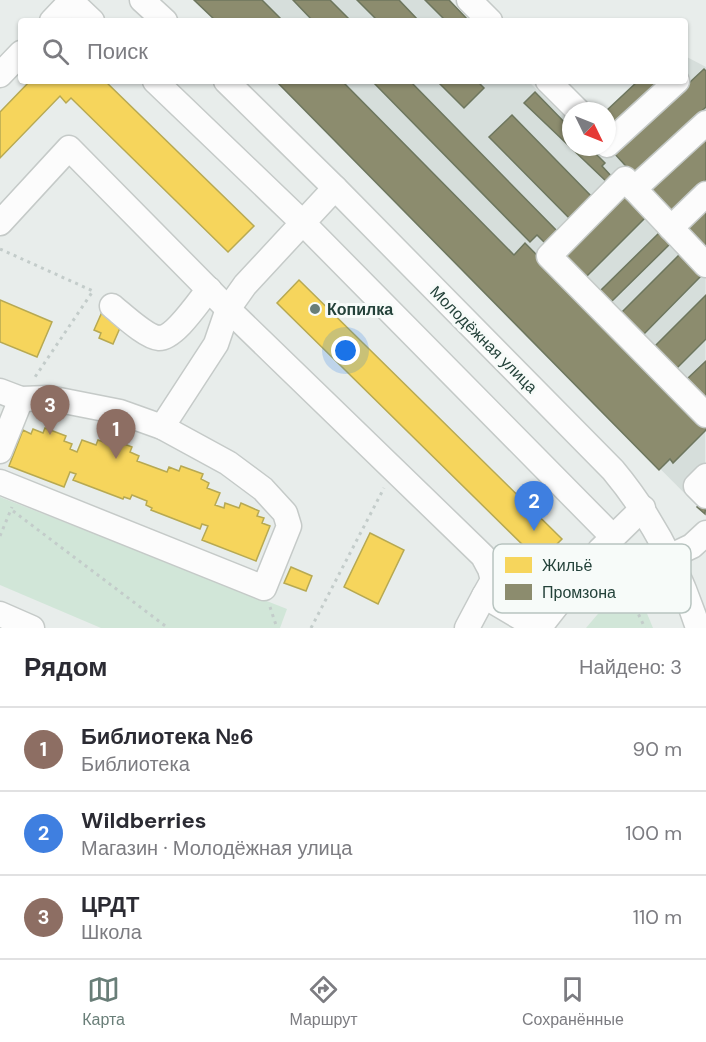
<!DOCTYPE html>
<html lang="ru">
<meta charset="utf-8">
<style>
body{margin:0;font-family:"DM Sans",sans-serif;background:#f7f7f7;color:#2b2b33}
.compass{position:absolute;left:562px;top:102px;width:54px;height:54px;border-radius:50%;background:#fff;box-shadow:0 2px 4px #0004;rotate:133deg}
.you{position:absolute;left:346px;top:351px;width:21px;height:21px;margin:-15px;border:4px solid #fff;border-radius:50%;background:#1a73e8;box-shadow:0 0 0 9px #1a73e833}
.badge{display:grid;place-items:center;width:39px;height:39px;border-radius:50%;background:#697e78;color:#fff;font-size:20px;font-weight:700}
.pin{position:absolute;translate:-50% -50px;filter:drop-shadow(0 2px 3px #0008)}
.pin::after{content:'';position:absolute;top:32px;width:21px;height:18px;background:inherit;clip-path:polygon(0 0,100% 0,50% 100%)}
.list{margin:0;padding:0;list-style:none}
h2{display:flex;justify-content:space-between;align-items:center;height:78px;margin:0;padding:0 24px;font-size:26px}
h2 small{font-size:20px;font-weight:400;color:#7c7c81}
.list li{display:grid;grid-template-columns:39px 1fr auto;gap:18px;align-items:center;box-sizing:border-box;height:84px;padding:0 24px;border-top:2px solid #e1e1e2}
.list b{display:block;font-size:22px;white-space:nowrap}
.list p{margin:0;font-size:20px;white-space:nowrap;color:#7c7c81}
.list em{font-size:20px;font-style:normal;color:#7c7c81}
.icon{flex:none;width:33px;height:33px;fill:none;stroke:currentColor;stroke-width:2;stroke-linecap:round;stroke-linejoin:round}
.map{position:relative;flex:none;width:706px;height:628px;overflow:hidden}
.search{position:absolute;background:#fff;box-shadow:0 2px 4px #0004;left:18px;right:18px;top:18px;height:66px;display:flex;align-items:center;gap:15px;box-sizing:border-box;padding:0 21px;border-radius:6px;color:#7c7c81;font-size:22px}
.sheet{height:330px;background:#fff}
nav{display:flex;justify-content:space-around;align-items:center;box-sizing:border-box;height:84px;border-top:2px solid #e1e1e2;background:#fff;font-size:16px;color:#7c7c81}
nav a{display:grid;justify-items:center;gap:3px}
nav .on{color:#697e78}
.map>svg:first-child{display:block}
</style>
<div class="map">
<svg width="706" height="628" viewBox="0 0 706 628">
<rect width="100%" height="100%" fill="#e8edeb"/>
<g fill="#d6dedb">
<path d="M194,0h255l20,21h-253z"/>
<path d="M685,56l21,11 -1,447 -429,-433h252l43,42v24h36l-1,-36 32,-30h47z"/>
</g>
<g fill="#d1e6d8">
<path d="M0,497l287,112 -7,19h-179l-101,-43z"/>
<path d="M631,575l22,53h-67z"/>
</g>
<g fill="#f6d55c" stroke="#b7a952" stroke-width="1.5">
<path d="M30,81h75l149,145 -26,26 -157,-154 -5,5 -6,-7 -60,62v-46z"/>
<path d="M299,280l263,259 -12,12 10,10 -8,8 7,7 -24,25 -23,-23 22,-22 -257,-253z"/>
<path d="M0,300l52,22 -15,35 -37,-15z"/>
<path d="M102,312l21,9 -10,23 -14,-6 2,-5 -7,-3z"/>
<path d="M45,428l21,8 -2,5 8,3 -2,5 7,3 5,-12 14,5 2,-5 11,4 2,-5 21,8 -2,5 9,4 -2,5 30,11 2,-5 10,4 2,-5 22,8 -2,5 8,4 -2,5 13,5 -5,12 9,3 1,-5 14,5 2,-5 18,8 -2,5 7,2 -2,5 8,3 -14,35 -54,-21 6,-14 -6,-2 -2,5 -49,-19 1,-2 -6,-3 1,-4 -15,-6 -2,4 -6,-2 -1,2 -50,-19 3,-6 -6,-2 -6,15 -55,-21 14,-36 8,4 2,-5 10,4z"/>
<path d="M370,533l34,17 -26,54 -34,-17z"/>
<path d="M291,567l21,9 -6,15 -22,-8z"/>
</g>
<g fill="#8c8c6e" stroke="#6d765e" stroke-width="1.5">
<path d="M194,0h68l21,21h-67z"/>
<path d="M293,0h37l21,21h-38z"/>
<path d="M357,0h42l20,21h-41z"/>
<path d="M425,0h24l20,21h-23z"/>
<path d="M704,69l2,2v36l-72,68 -20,-22z"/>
<path d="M276,81h66l172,174 11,-12 181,184v3l-33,33 -3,-4 -11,11z"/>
<path d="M372,81h38l149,152 -12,12 -10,-10 -7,7z"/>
<path d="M437,81h40l7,7 -20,20z"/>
<path d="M638,81h23l-54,51 -1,-21z"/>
<path d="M535,92l36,37v18h18l16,16 -3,3 10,11 -3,7 -85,-81z"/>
<path d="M512,115l82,84 -22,22 -83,-84z"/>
<path d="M706,134v46l-36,34 -23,-25z"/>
<path d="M623,192l24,24 -61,61 -23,-24z"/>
<path d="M706,203v45l-24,-22z"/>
<path d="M661,231l11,11 -61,60 -11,-11z"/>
<path d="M681,253l21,22 -59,60 -22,-22z"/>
<path d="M706,295v44l-29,29 -22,-22z"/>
<path d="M706,361v37l-19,-19z"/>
<path d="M705,499l1,1 -1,14 -8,-7z"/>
</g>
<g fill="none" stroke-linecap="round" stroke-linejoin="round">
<defs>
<g id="minor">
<path d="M142,0l23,21"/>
<path d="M469,0l21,21"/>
<path d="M71,1l21,20"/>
<path d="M52,21l20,-21"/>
<path d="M0,75l21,-22"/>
<path d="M155,81l148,142 310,314"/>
<path d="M226,81l109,107 278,282c40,48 66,99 85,158"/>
<path d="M548,81l30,30"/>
<path d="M607,145l70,-64"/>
<path d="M634,189l72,-66"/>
<path d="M0,223l69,-75 159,161 255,247 7,13 3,11 -9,16 54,32"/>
<path d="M671,228l35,-34"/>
<path d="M706,265l-81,-86 -76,77 157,159"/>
<path d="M112,306c10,8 34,31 47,32 16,0 40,-37 50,-49"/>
<path d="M0,391l21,8 28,-1 71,14 42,15 66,36 35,26 22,24 4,13 -25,62 -264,-106"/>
<path d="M162,427l54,-83 12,-35 17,-24 90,-97"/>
<path d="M0,451l21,-52"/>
<path d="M706,476l-10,10 10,10"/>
<path d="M671,556l21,-10 14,-13"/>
<path d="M0,614l32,14"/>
<path d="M467,628l17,-32"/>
<path d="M539,628l61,-78 43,-42"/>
</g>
</defs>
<use href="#minor" stroke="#c5cac8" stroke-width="27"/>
<g stroke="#c3ccca" stroke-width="3" stroke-dasharray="3 4.5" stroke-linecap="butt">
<path d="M0,249l93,42 -58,86"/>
<path d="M13,511l155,117"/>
<path d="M0,536l12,-29"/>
<path d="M612,569l25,42 8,17"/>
<path d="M270,607l7,21"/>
<path d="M311,628l73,-140"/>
</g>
<use href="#minor" stroke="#fcfcfc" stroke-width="24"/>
</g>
<circle fill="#697e78" stroke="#f7fbf9" stroke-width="2" cx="315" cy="309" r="6"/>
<g text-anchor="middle" stroke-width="6" stroke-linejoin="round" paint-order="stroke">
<g font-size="16" font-weight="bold" fill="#24423a" stroke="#f7fbf9" text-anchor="start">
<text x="327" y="315">Копилка</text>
</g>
<g font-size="16" fill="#24423a" stroke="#f7fbf9">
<text transform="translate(484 339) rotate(45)" y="6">Молодёжная улица</text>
</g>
</g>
<rect x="493" y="544" width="198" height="69" rx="9" fill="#f7fbf9" stroke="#b8c4c0" stroke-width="1.5"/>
<rect x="505" y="557" width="27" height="16" fill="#f6d55c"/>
<rect x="505" y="584" width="27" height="16" fill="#8c8c6e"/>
<g font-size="16" fill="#24423a">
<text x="542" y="571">Жильё</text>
<text x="542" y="598">Промзона</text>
</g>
</svg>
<svg class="compass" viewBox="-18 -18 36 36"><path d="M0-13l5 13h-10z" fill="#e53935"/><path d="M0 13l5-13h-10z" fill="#7c7c81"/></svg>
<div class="you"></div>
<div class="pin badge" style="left:116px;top:459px;background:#8d6e63">1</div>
<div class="pin badge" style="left:534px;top:531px;background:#3f7fe0">2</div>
<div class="pin badge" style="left:50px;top:435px;background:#8d6e63">3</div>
<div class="search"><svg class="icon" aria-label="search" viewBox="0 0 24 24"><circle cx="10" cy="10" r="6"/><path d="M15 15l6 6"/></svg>Поиск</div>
</div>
<section class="sheet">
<h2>Рядом<small>Найдено: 3</small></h2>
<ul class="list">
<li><span class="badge" style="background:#8d6e63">1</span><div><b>Библиотека №6</b><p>Библиотека</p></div><em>90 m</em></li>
<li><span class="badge" style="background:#3f7fe0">2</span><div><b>Wildberries</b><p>Магазин · Молодёжная улица</p></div><em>100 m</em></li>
<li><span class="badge" style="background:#8d6e63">3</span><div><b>ЦРДТ</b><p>Школа</p></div><em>110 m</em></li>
</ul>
</section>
<nav>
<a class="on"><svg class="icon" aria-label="map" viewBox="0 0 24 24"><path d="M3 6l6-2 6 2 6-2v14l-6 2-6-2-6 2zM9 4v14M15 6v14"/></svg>Карта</a>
<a><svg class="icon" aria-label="directions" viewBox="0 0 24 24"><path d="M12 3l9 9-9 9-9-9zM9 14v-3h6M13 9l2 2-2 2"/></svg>Маршрут</a>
<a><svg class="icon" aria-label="saved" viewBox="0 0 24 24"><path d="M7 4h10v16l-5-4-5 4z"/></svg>Сохранённые</a>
</nav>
